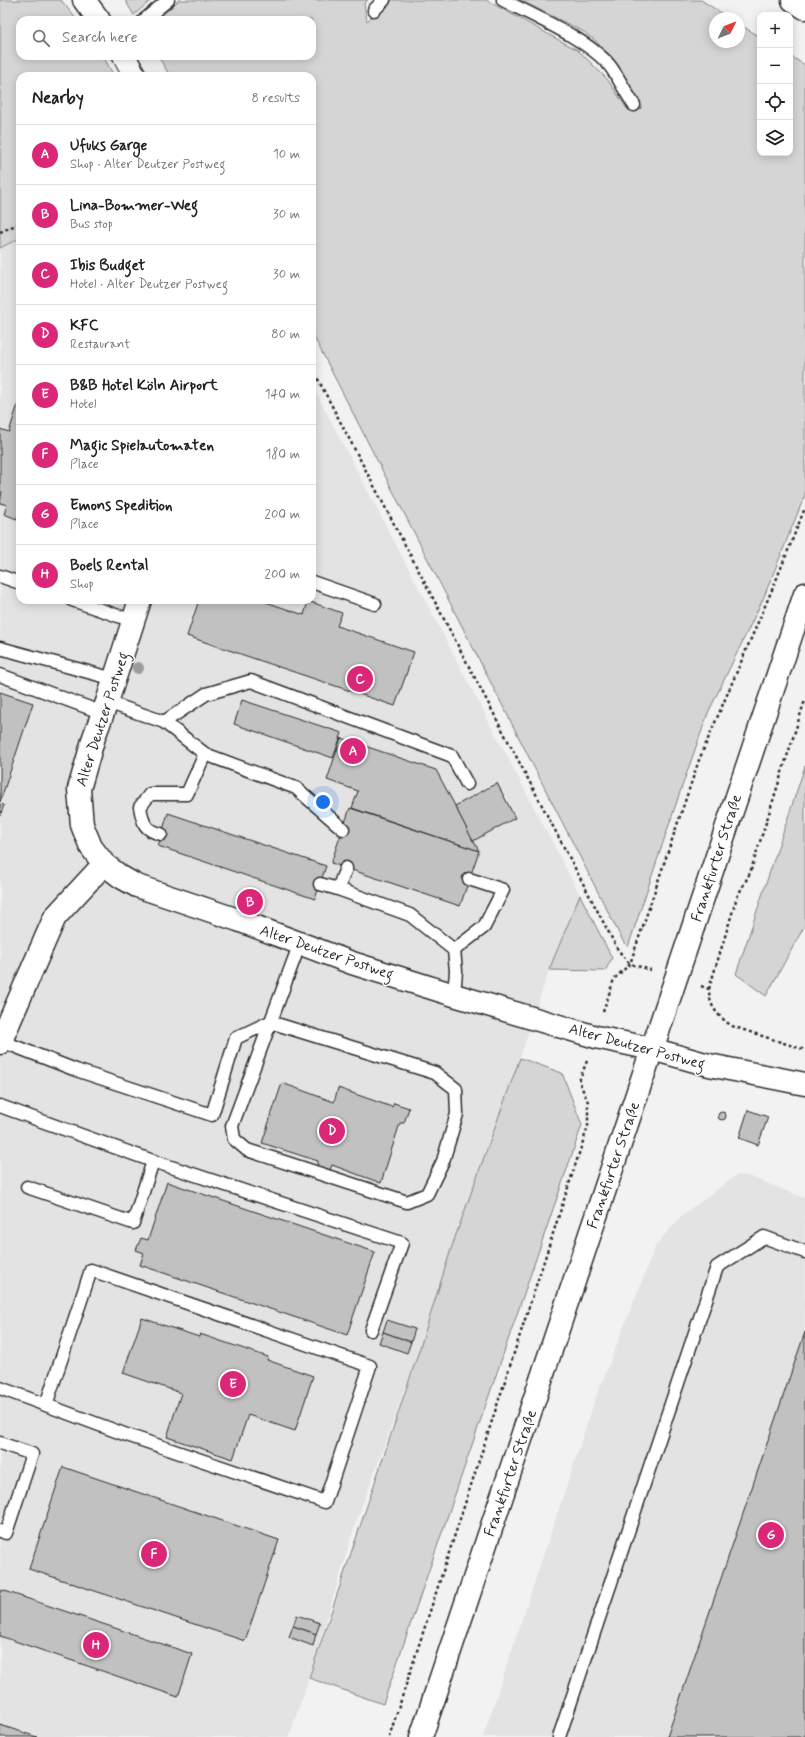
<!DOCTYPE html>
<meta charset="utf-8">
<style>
body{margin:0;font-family:Mynerve,sans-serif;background:#f2f2f2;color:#222}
.controls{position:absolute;right:12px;top:12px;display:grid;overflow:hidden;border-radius:8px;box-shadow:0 2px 10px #0003}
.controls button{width:36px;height:36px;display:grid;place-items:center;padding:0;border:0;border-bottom:1px solid #e0e0e0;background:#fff;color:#222;font:20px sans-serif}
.compass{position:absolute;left:709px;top:12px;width:36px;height:36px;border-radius:50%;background:#fff;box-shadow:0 2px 10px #0003;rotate:47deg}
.you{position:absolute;left:323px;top:802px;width:14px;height:14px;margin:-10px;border:3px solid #fff;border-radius:50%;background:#1a73e8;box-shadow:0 0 0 6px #1a73e833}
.badge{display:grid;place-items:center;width:26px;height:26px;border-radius:50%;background:#db2777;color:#fff;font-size:13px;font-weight:700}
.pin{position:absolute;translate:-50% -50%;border:2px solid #fff;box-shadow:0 1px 4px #0006}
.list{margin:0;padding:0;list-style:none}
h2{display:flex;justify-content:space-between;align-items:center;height:52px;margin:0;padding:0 16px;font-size:17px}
h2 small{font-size:13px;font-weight:400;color:#767676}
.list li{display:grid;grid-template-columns:26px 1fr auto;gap:12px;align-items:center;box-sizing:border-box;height:60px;padding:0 16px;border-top:1px solid #e0e0e0}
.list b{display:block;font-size:15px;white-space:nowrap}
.list p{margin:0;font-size:13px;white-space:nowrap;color:#767676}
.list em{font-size:13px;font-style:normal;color:#767676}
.icon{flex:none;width:22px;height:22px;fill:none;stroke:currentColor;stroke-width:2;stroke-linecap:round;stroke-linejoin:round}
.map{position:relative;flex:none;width:805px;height:1737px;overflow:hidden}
.search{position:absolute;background:#fff;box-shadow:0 2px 10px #0003;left:16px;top:16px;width:300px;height:44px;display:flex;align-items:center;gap:10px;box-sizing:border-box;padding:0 14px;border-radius:12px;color:#767676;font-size:15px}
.panel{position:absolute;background:#fff;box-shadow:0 2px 10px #0003;left:16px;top:72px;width:300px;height:532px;border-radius:12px}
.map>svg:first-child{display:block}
</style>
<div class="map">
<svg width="805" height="1737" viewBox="0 0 805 1737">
<rect width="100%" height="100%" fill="#f2f2f2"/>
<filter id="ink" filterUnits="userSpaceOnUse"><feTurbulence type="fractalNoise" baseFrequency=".025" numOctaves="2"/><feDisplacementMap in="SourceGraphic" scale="8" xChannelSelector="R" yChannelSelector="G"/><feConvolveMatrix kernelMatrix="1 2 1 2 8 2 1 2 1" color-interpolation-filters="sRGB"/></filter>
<g filter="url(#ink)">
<g fill="#e3e3e3">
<path d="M20,238v362h292v-215l268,510 -31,75 -29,88 -67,185 -36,114 -62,168 -46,153 -20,59h-289v-1489z"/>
<path d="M737,1175l11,1 57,22v539h-322l112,-337 61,-155 26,-30z"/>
</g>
<g fill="#d5d5d5" stroke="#808080">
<path d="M0,0h61l16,20h-57v36h83l11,20h-94v162l-20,10z"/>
<path d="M125,0h26l-17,15z"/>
<path d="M179,0h189l-4,4 3,17 24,-21h95l93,51 28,28 21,31 13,-8 -25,-37 -19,-23 -13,-10 -64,-32h181l28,18h-14v24h24v-18l21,13v116h30v-97l15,9v430l-42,104 -55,114 -28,79 -52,155 -4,-4 -312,-610v-257h-142l-12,-20h154v-36h-155z"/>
<path d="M805,766v159l-39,71 -30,-22z"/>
<path d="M580,895l32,63 -7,13 -56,-1z"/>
<path d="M520,1058l42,15 20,52 -199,579 -74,-26 108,-321 36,-114z"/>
</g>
<g fill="#c1c1c1" stroke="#2b2b2b">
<path d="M20,398v111l-3,10 -13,-5 3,-9 -7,-2 2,-11h-2v-63l9,3z"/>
<path d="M199,600h61l44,15 4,-14 34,12 -5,13 77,26 -19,54 -208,-70z"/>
<path d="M0,692l33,11 -33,99z"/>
<path d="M242,700l100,33 -9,25 -99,-34z"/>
<path d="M341,738l95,32 43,81 -127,-43 6,-17 -31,-11z"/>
<path d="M497,783l18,35 -42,23 -18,-35z"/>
<path d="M0,804l4,1 -4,11z"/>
<path d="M350,808l129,43 -19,55 -129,-43z"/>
<path d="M168,813l158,53 -11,33 -157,-53z"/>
<path d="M282,1083l52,19 4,-14 54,19 2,-4 15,5 -5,15h-4l-19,60 -49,-18 -2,5 -13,-4 1,-5 -56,-18z"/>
<path d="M748,1110l20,7 -10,28 -19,-7z"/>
<circle cx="722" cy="1116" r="4"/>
<path d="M167,1182l208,70 -28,83 -207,-70 4,-12 -8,-3 5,-12 7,2z"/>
<path d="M142,1318l57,19 1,-3 68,23 -1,3 46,16 -18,55 -47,-16 -15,44 -66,-22 14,-44 -58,-20z"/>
<path d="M387,1320l28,9 -4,13 -28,-10z"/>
<path d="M383,1332l28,10 -4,11 -28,-10z"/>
<path d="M805,1332v405h-138z"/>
<path d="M63,1467l216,73 -34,101 -216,-72z"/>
<path d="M2,1590l190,64 -14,43 -178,-61v-40z"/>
<path d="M297,1615l23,8 -4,11 -23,-8z"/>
<path d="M293,1626l23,8 -3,12 -24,-9z"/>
<path d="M0,1725l37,12h-37z"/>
</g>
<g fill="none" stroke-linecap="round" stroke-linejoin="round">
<defs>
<g id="service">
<path d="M503,0c30,16 85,39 107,66 9,12 16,27 24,39"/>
<path d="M374,10l10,-10"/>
<path d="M144,20l24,-20"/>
<path d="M0,576l20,7"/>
<path d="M312,582l63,22"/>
<path d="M72,600l61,21"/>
<path d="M0,648l114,31"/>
<path d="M0,675l103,38"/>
<path d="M107,702l57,20 41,32 91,34 47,41"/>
<path d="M164,722l42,-28 45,-13 201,75 15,28"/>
<path d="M161,834c-17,-4 -18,-11 -21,-27l10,-13h37l18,-40"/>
<path d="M346,868l-8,21 72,26 44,35 2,21 -2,24"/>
<path d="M320,884l18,5"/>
<path d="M454,950l30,-23 19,-37 -34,-11"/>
<path d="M1,1041l75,29 136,45 24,-77 34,-16 165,51 21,16 1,25 -14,47 -16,33 -20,8 -160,-52 -13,-11 -2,-13 68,-183"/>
<path d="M0,1106l153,55 249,82 -31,87"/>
<path d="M27,1187l106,36 20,-62"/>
<path d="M0,1388l124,46 201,68 45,-136 -279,-96 -45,135"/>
<path d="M0,1443l32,11 -26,79 -6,-2"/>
<path d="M559,1737l158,-470 47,-30 41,15"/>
</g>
<g id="minor">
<path d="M0,1043l55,-126 49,-53"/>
<path d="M652,1049l57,16 96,19"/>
</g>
<g id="tertiary">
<path d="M84,0l15,20"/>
<path d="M124,56l11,20"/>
<path d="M140,600l-33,102 -13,35 -15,52 3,36 9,22 13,17 17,13 16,9 101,34 114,43 102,32 142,42 56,12"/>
</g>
<path id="primary" d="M421,1737l384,-1143"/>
<path id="motorway" d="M793,0l12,8"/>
</defs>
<use href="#service" stroke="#2b2b2b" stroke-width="15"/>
<use href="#minor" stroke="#2b2b2b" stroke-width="25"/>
<use href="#tertiary" stroke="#2b2b2b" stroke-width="25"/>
<use href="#primary" stroke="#2b2b2b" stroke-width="25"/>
<use href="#motorway" stroke="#2b2b2b" stroke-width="25"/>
<g stroke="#2b2b2b" stroke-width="2.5" stroke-dasharray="3 3" stroke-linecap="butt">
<path d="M0,232l20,-9"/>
<path d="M312,368l306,582 12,14 21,6"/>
<path d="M701,986l8,3c0,18 9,27 23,37l73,24"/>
<path d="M709,989l28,-92 13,-24 55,-173"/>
<path d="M603,1012l11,-33 16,-15 69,-204 78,-182 28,-70"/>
<path d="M389,1737l199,-611v-24l-9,-21 8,-20"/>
</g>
<use href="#service" stroke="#fff" stroke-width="12"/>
<use href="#minor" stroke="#fff" stroke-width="22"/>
<use href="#tertiary" stroke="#fff" stroke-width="22"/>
<use href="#primary" stroke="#fff" stroke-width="22"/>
<use href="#motorway" stroke="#fff" stroke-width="22"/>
</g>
<circle fill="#9c9c9c" cx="138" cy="668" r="6"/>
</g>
<g text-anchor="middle" stroke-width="3" stroke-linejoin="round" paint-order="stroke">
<g font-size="15" fill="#2b2b2b" stroke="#fff">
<text transform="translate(102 719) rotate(-72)" y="5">Alter Deutzer Postweg</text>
<text transform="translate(716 858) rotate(-72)" y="5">Frankfurter Straße</text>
<text transform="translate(327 952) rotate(19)" y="5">Alter Deutzer Postweg</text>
<text transform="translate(637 1046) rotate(15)" y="5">Alter Deutzer Postweg</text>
<text transform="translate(613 1165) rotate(-71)" y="5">Frankfurter Straße</text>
<text transform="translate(510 1473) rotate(-71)" y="5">Frankfurter Straße</text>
</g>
</g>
</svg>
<div class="controls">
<button>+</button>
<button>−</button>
<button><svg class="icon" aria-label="locate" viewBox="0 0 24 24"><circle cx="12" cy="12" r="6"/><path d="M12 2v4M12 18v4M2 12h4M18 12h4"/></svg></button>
<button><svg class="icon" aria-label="layers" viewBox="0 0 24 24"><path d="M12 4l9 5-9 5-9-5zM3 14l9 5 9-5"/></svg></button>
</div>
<svg class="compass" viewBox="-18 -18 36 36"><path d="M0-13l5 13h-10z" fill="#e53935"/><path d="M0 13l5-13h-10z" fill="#767676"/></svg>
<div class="you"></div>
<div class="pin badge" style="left:353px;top:751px">A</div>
<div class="pin badge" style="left:250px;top:902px">B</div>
<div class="pin badge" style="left:360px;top:679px">C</div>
<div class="pin badge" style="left:332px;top:1131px">D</div>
<div class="pin badge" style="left:233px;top:1384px">E</div>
<div class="pin badge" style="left:154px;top:1554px">F</div>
<div class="pin badge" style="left:771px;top:1535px">G</div>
<div class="pin badge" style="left:96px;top:1645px">H</div>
<div class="search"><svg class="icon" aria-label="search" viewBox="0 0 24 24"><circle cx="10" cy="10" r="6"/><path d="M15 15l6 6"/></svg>Search here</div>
<section class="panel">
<h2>Nearby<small>8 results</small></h2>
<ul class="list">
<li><span class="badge">A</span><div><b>Ufuks Garge</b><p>Shop · Alter Deutzer Postweg</p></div><em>10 m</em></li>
<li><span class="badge">B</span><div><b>Lina-Bommer-Weg</b><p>Bus stop</p></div><em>30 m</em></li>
<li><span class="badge">C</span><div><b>Ibis Budget</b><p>Hotel · Alter Deutzer Postweg</p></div><em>30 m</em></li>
<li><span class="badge">D</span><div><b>KFC</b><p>Restaurant</p></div><em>80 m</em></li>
<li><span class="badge">E</span><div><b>B&amp;B Hotel Köln Airport</b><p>Hotel</p></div><em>140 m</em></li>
<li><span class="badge">F</span><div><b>Magic Spielautomaten</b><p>Place</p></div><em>180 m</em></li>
<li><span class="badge">G</span><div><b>Emons Spedition</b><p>Place</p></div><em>200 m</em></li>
<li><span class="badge">H</span><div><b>Boels Rental</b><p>Shop</p></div><em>200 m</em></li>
</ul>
</section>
</div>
